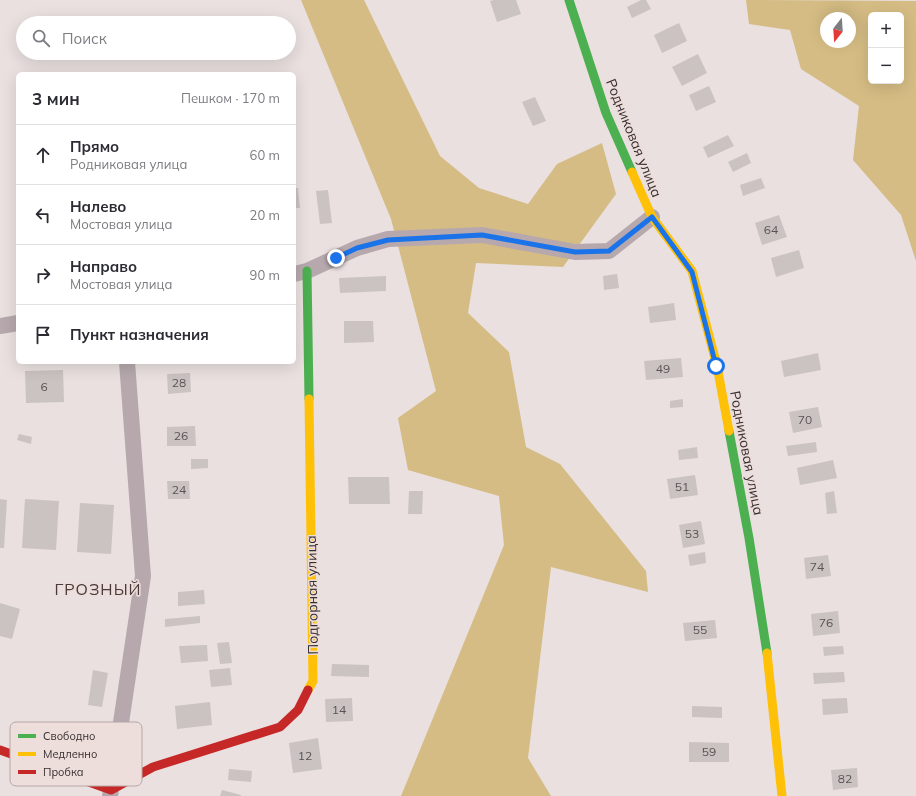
<!DOCTYPE html>
<html lang="ru">
<meta charset="utf-8">
<style>
body{margin:0;font-family:Mulish,sans-serif;background:#f2f2f3;color:#2b2b33}
.controls{position:absolute;right:12px;top:12px;display:grid;overflow:hidden;border-radius:6px;box-shadow:0 4px 16px #0002}
.controls button{width:36px;height:36px;display:grid;place-items:center;padding:0;border:0;border-bottom:1px solid #e1e1e2;background:#fff;color:#2b2b33;font:20px sans-serif}
.compass{position:absolute;left:820px;top:12px;width:36px;height:36px;border-radius:50%;background:#fff;box-shadow:0 4px 16px #0002;rotate:197deg}
.stop{position:absolute;width:12px;height:12px;margin:-9px;border:3px solid #1a73e8;border-radius:50%;background:#fff}
.stop.end{background:#1a73e8;border-color:#fff;box-shadow:0 1px 4px #0008}
.list{margin:0;padding:0;list-style:none}
h2{display:flex;justify-content:space-between;align-items:center;height:52px;margin:0;padding:0 16px;font-size:17px}
h2 small{font-size:13px;font-weight:400;color:#7c7c81}
.list li{display:grid;grid-template-columns:26px 1fr auto;gap:12px;align-items:center;box-sizing:border-box;height:60px;padding:0 16px;border-top:1px solid #e1e1e2}
.list b{display:block;font-size:15px;white-space:nowrap}
.list p{margin:0;font-size:13px;white-space:nowrap;color:#7c7c81}
.list em{font-size:13px;font-style:normal;color:#7c7c81}
.icon{flex:none;width:22px;height:22px;fill:none;stroke:currentColor;stroke-width:2;stroke-linecap:round;stroke-linejoin:round}
.map{position:relative;flex:none;width:916px;height:796px;overflow:hidden}
.search{position:absolute;background:#fff;box-shadow:0 4px 16px #0002;left:16px;top:16px;width:280px;height:44px;display:flex;align-items:center;gap:10px;box-sizing:border-box;padding:0 14px;border-radius:22px;color:#7c7c81;font-size:15px}
.panel{position:absolute;background:#fff;box-shadow:0 4px 16px #0002;left:16px;top:72px;width:280px;height:292px;border-radius:6px}
.map>svg:first-child{display:block}
</style>
<div class="map">
<svg width="916" height="796" viewBox="0 0 916 796">
<rect width="100%" height="100%" fill="#e9e0df"/>
<g fill="#d5bc84" fill-rule="evenodd">
<path d="M301,0h63l76,156 39,32 49,16 29,-40 45,-21 14,51 -53,73 -87,-4 -8,50 41,39 17,95 34,17 86,107 2,21 -97,-25 -23,191 23,38h-150l103,-251 -5,-49 -91,-26 -10,-52 38,-27 -45,-172z"/>
<path d="M746,0l170,1v260l-15,-46 -48,-55 6,-54 -58,-37 -11,-39 -41,-6zM871,15h30v66h-30zM826,18h24v24h-24z"/>
</g>
<g fill="#cac3c2">
<path d="M494,0h22l5,14 -24,8 -7,-21z"/>
<path d="M641,0h5l5,9 -19,9 -5,-11z"/>
<path d="M679,23l8,18 -25,12 -8,-18z"/>
<path d="M698,54l9,19 -25,13 -10,-19z"/>
<path d="M709,86l7,16 -20,9 -7,-16z"/>
<path d="M535,97l11,24 -13,5 -11,-24z"/>
<path d="M728,135l6,11 -26,12 -5,-11z"/>
<path d="M747,153l4,10 -18,9 -5,-10z"/>
<path d="M761,178l4,10 -22,8 -3,-11z"/>
<path d="M294,188h4l2,20h-6z"/>
<path d="M328,190l4,33 -12,1 -4,-33z"/>
<path d="M779,215l8,22 -25,8 -7,-22z"/>
<path d="M799,250l5,18 -28,9 -5,-19z"/>
<path d="M617,274l2,14 -15,2 -1,-14z"/>
<path d="M386,276v15l-46,2 -1,-15z"/>
<path d="M674,303l2,17 -26,3 -2,-16z"/>
<path d="M344,321h29l1,21 -30,1z"/>
<path d="M818,353l3,17 -37,7 -3,-16z"/>
<path d="M681,358l2,19 -37,3 -2,-19z"/>
<path d="M63,370l1,32 -38,1 -1,-32z"/>
<path d="M190,373l1,19 -23,2 -1,-20z"/>
<path d="M683,399v8l-13,1v-7z"/>
<path d="M818,407l4,20 -29,6 -4,-21z"/>
<path d="M195,426l1,20h-29v-19z"/>
<path d="M19,434l13,3 -1,7 -14,-4z"/>
<path d="M816,442l1,10 -29,4 -2,-10z"/>
<path d="M697,447l1,11 -19,2 -1,-10z"/>
<path d="M191,459h17v9l-17,1z"/>
<path d="M833,460l4,18 -37,7 -3,-17z"/>
<path d="M695,475l3,20 -28,4 -3,-20z"/>
<path d="M348,477h41l1,27h-41z"/>
<path d="M167,481h22l1,18h-22z"/>
<path d="M409,491h14l-1,23h-14z"/>
<path d="M834,491l3,22 -10,1 -2,-21z"/>
<path d="M0,499l7,1 -3,48h-4z"/>
<path d="M25,499l34,2 -3,49 -34,-2z"/>
<path d="M80,503l34,2 -3,49 -34,-2z"/>
<path d="M701,521l4,23 -22,4 -4,-23z"/>
<path d="M705,552l1,11 -16,3 -2,-11z"/>
<path d="M828,555l3,21 -25,3 -2,-21z"/>
<path d="M204,590l1,14 -27,2v-14z"/>
<path d="M0,603l20,6 -8,30 -12,-3z"/>
<path d="M838,611l2,22 -27,3 -2,-22z"/>
<path d="M200,616v7l-35,4v-8z"/>
<path d="M715,620l2,18 -32,3 -2,-18z"/>
<path d="M229,642l3,21 -12,1 -3,-21z"/>
<path d="M207,645l1,16 -27,2 -2,-17z"/>
<path d="M843,646l1,8 -20,2 -1,-9z"/>
<path d="M332,664l37,1v12l-38,-1z"/>
<path d="M230,668l2,17 -21,2 -2,-17z"/>
<path d="M93,670l15,3 -6,34 -14,-2z"/>
<path d="M844,672l1,10 -31,2 -1,-11z"/>
<path d="M352,698l1,23 -27,1 -1,-23z"/>
<path d="M847,698l1,15 -25,2 -1,-16z"/>
<path d="M210,702l2,23 -35,4 -2,-23z"/>
<path d="M692,706l30,1v11l-30,-1z"/>
<path d="M318,738l4,31 -29,4 -4,-30z"/>
<path d="M689,742l40,1v19h-40z"/>
<path d="M857,768l1,19 -25,3 -2,-20z"/>
<path d="M229,769l23,2 -1,11 -23,-2z"/>
<path d="M222,790l19,5v1h-21z"/>
</g>
<g fill="none" stroke-linecap="round" stroke-linejoin="round">
<g stroke="#b6a8ad" stroke-width="16">
<path d="M294,274l13,-3 50,-23 31,-9 94,-4 93,17 34,-1 43,-34"/>
<path d="M0,326l18,-3"/>
<path d="M110,796l33,-220 -16,-214"/>
</g>
<g stroke="#4caf50" stroke-width="9">
<path d="M569,0l37,113 26,59"/>
<path d="M307,271l2,128"/>
<path d="M729,431l20,107 18,115"/>
</g>
<g stroke="#ffc107" stroke-width="9">
<path d="M632,172l20,45 40,54 25,95 12,65"/>
<path d="M767,653l15,143"/>
<path d="M308,690l5,-9 -4,-282"/>
</g>
<path stroke="#c62828" stroke-width="9" d="M0,750l111,40 42,-23 127,-40 18,-17 10,-20"/>
</g>
<g fill="none" stroke-linecap="round" stroke-linejoin="round">
<path stroke="#1a73e8" stroke-width="5" d="M336,258l21,-10 31,-8 94,-5 93,17 34,-1 43,-34 40,55 24,94"/>
</g>
<g text-anchor="middle" stroke-width="3" stroke-linejoin="round" paint-order="stroke">
<g font-size="12" fill="#5a5353">
<text x="771" y="234">64</text>
<text x="663" y="373">49</text>
<text x="179" y="387">28</text>
<text x="44" y="391">6</text>
<text x="805" y="424">70</text>
<text x="181" y="440">26</text>
<text x="682" y="491">51</text>
<text x="179" y="494">24</text>
<text x="692" y="538">53</text>
<text x="817" y="571">74</text>
<text x="826" y="627">76</text>
<text x="700" y="634">55</text>
<text x="339" y="714">14</text>
<text x="709" y="756">59</text>
<text x="305" y="760">12</text>
<text x="845" y="783">82</text>
</g>
<g font-size="14" fill="#342e2e" stroke="#eddddb">
<text transform="translate(634 138) rotate(68)" y="5">Родниковая улица</text>
<text transform="translate(747 453) rotate(79)" y="5">Родниковая улица</text>
<text transform="translate(312 595) rotate(-91)" y="5">Подгорная улица</text>
</g>
<g font-size="16" letter-spacing="1" fill="#483b3a" stroke="#eddddb">
<text x="98" y="595">ГРОЗНЫЙ</text>
</g>
</g>
<rect x="10" y="722" width="132" height="64" rx="6" fill="#eddddb" stroke="#b6a8a7" stroke-width="1"/>
<rect x="18" y="734" width="18" height="4" fill="#4caf50"/>
<rect x="18" y="752" width="18" height="4" fill="#ffc107"/>
<rect x="18" y="770" width="18" height="4" fill="#c62828"/>
<g font-size="11" fill="#342e2e">
<text x="43" y="740">Свободно</text>
<text x="43" y="758">Медленно</text>
<text x="43" y="776">Пробка</text>
</g>
</svg>
<div class="controls">
<button>+</button>
<button>−</button>
</div>
<svg class="compass" viewBox="-18 -18 36 36"><path d="M0-13l5 13h-10z" fill="#e53935"/><path d="M0 13l5-13h-10z" fill="#7c7c81"/></svg>
<div class="stop" style="left:716px;top:366px"></div>
<div class="stop end" style="left:336px;top:258px"></div>
<div class="search"><svg class="icon" aria-label="search" viewBox="0 0 24 24"><circle cx="10" cy="10" r="6"/><path d="M15 15l6 6"/></svg>Поиск</div>
<section class="panel">
<h2>3 мин<small>Пешком · 170 m</small></h2>
<ul class="list">
<li><svg class="icon" aria-label="ahead" viewBox="0 0 24 24"><path d="M12 20V5M6 11l6-6 6 6"/></svg><div><b>Прямо</b><p>Родниковая улица</p></div><em>60 m</em></li>
<li><svg class="icon" aria-label="left" viewBox="0 0 24 24"><path d="M17 20v-9H6M10 6l-5 5 5 5"/></svg><div><b>Налево</b><p>Мостовая улица</p></div><em>20 m</em></li>
<li><svg class="icon" aria-label="right" viewBox="0 0 24 24"><path d="M7 20v-9h11M14 6l5 5-5 5"/></svg><div><b>Направо</b><p>Мостовая улица</p></div><em>90 m</em></li>
<li><svg class="icon" aria-label="arrive" viewBox="0 0 24 24"><path d="M6 21V4h12l-3 4 3 4H6"/></svg><div><b>Пункт назначения</b></div></li>
</ul>
</section>
</div>
